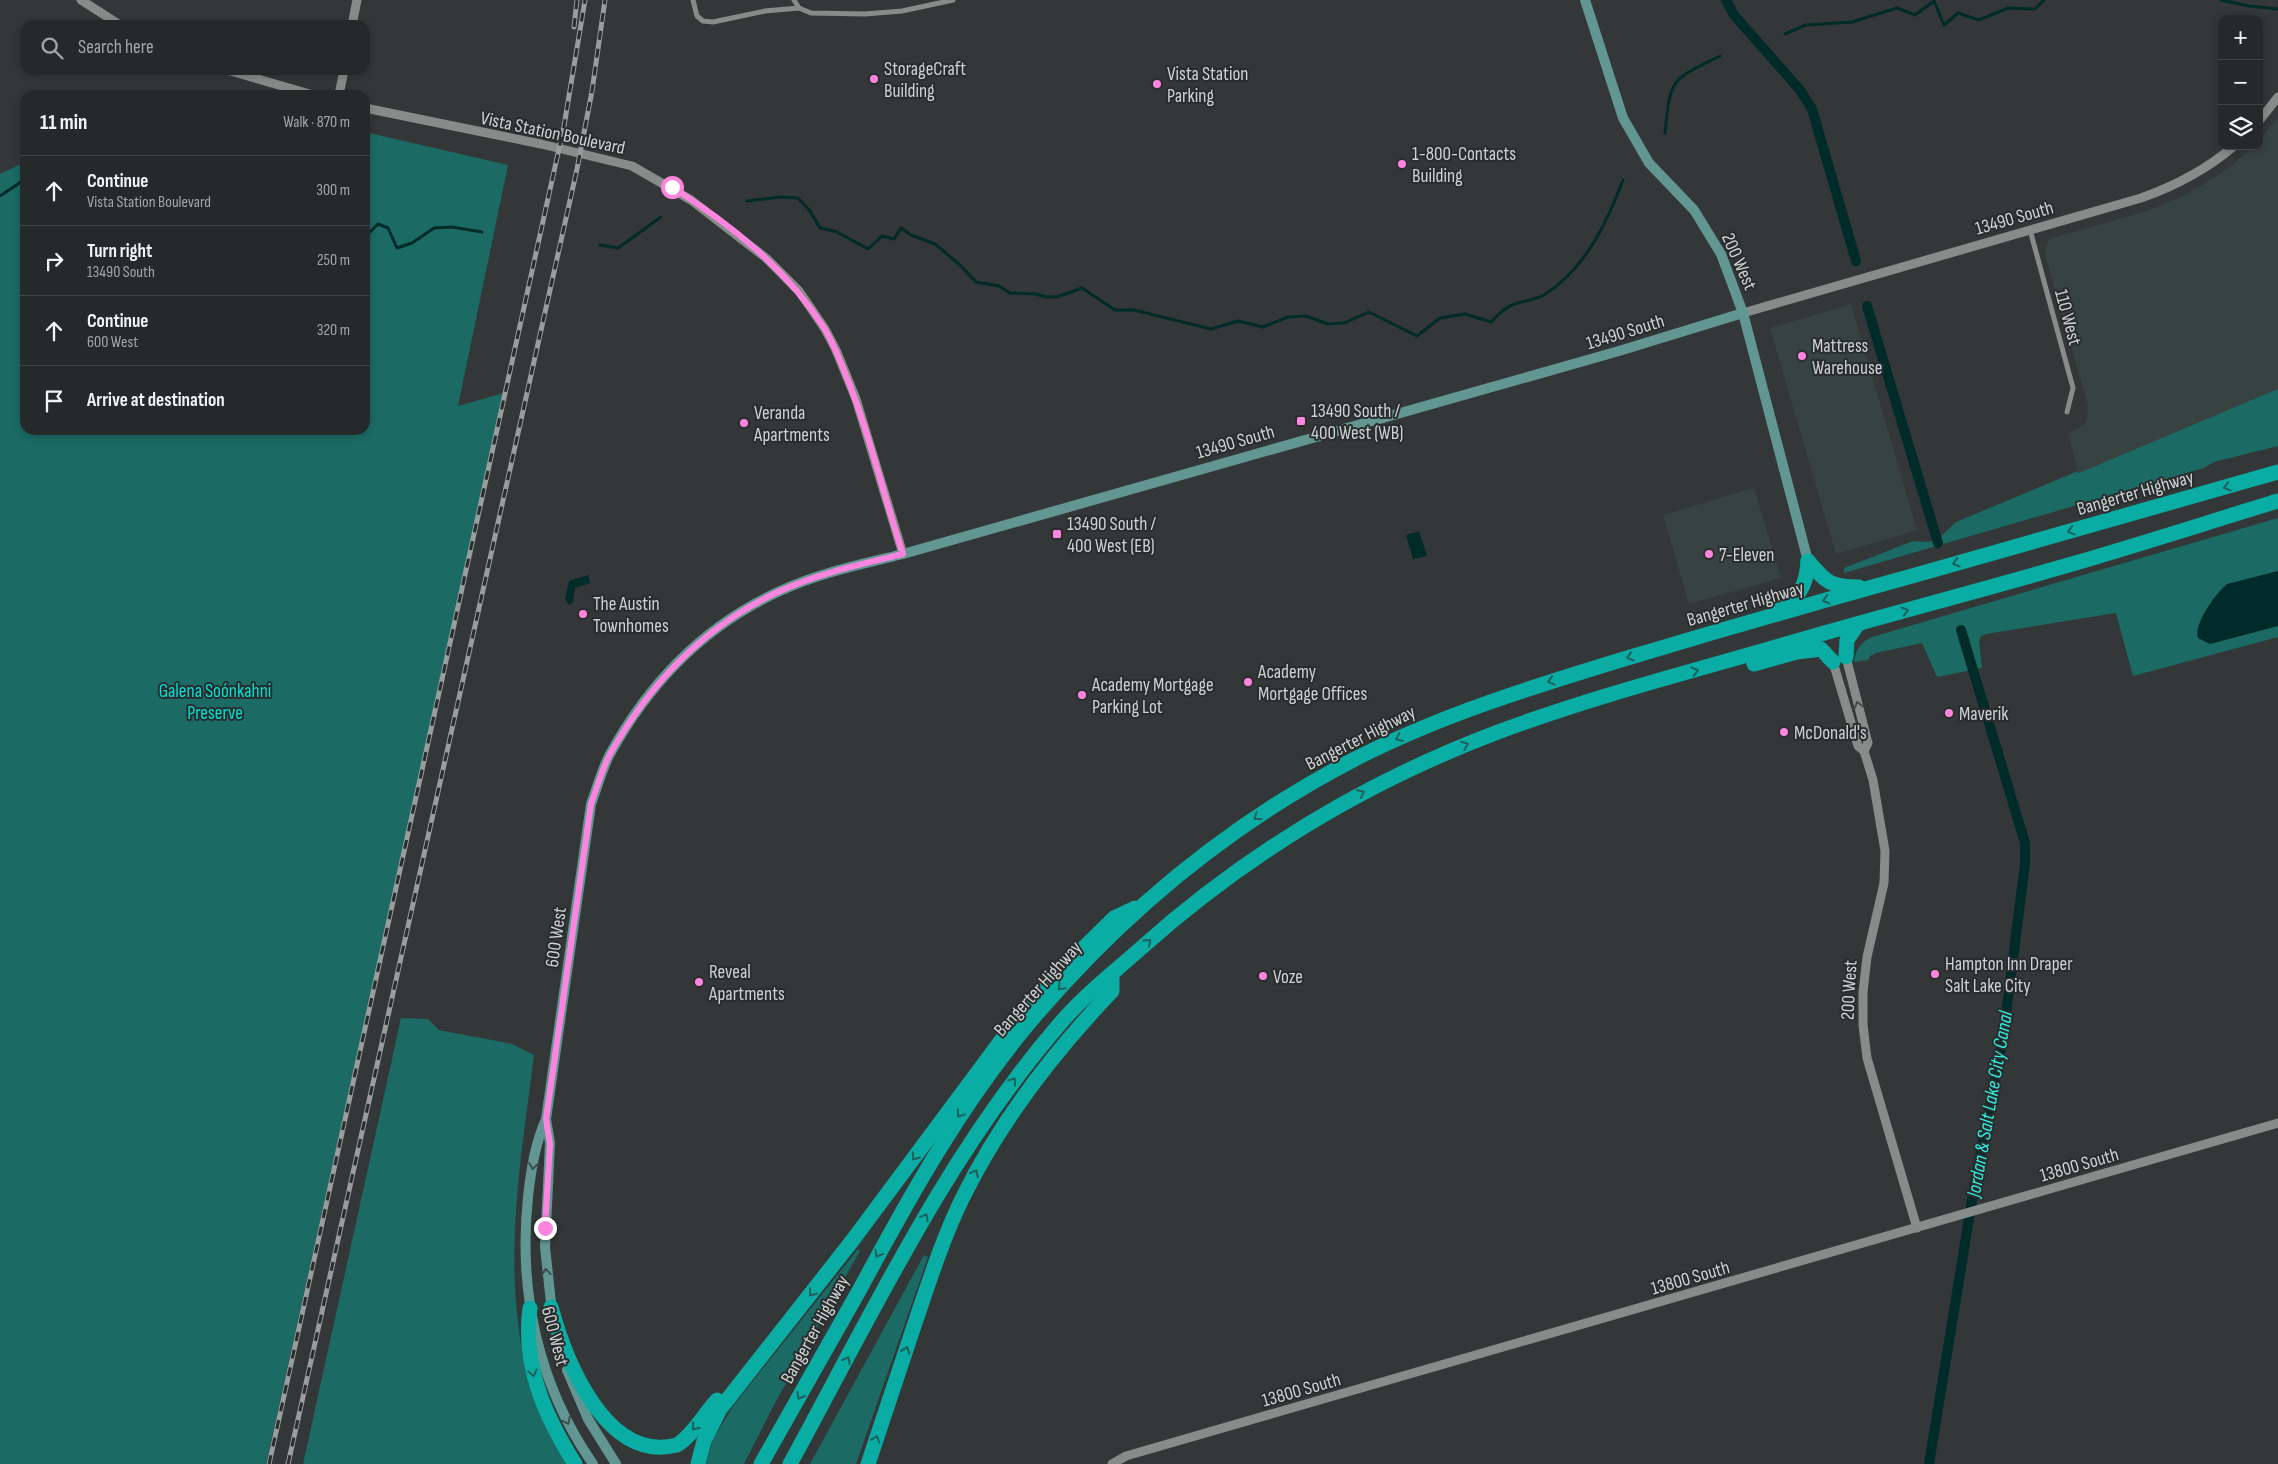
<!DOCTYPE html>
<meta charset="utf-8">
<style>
body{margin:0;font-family:"Sofia Sans Condensed",sans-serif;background:#2e3131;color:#f1f3f6}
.controls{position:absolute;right:15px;top:15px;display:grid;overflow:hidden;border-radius:10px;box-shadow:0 2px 8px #0003}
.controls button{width:45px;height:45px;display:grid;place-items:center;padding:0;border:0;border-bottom:1px solid #424546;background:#262929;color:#f1f3f6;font:25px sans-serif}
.stop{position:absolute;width:15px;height:15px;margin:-11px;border:4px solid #fe85df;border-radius:50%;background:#fff}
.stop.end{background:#fe85df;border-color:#fff;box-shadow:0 1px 5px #0008}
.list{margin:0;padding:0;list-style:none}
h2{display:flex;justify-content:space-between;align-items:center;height:65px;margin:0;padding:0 20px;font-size:21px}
h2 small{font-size:16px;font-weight:400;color:#a4a6a8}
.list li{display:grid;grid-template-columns:32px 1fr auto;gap:15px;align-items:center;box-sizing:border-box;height:70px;padding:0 20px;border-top:1px solid #424546}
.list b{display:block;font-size:19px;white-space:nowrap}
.list p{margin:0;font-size:16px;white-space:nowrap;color:#a4a6a8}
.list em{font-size:16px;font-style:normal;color:#a4a6a8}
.icon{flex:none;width:28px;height:28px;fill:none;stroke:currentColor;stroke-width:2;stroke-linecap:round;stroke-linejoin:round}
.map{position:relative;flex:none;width:2278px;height:1464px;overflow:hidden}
.search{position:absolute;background:#262929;box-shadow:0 2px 8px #0003;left:20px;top:20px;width:350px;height:55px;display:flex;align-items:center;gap:12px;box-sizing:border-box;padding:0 18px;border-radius:15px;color:#a4a6a8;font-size:19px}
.panel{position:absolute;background:#262929;box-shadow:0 2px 8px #0003;left:20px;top:90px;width:350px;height:345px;border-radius:15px}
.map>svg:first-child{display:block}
</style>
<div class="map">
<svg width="2278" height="1464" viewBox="0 0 2278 1464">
<rect width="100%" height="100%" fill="#333737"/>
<g fill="#374341">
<path d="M2278,118v274l-199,81 -11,-39 16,-9 3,-8 1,-12 -43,-150v-6l3,-8 5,-3 94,-27 37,-15 45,-28 24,-22h6v-6z"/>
<path d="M1851,304l66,226 -81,24 -66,-226z"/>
<path d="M1754,488l27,90 -92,26 -26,-89z"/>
</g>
<g fill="#1b6a64">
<path d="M365,132l143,33 -50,241 46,-13 -238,1071h-266v-1290l25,-12v268h340z"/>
<path d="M2278,389v57l-64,16 -10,6 -360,105v-5l69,-27 15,1 10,-3 18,-17 122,-51 1,2z"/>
<path d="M2278,518v119l-145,39 -17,-63 -130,21 -5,2 -2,5 3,27 -45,9 -15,-34 -46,10 -6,3 -2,4 -14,2c1,-12 7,-20 18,-25z"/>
<path d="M401,1018l27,1 11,11 73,14 22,11c-11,89 -27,178 -16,268 3,22 6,45 14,66 9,26 25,50 37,75h-266z"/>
<path d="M858,1249l2,2 -85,152 -31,61h-38l7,-25 20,-33z"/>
<path d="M924,1255l4,2 -72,207h-46z"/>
</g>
<g fill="#012b28">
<path d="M1419,531l8,25 -14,3 -7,-24z"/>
<path d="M2278,571v55l-68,18 -12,-6c-5,-14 18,-45 29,-54z"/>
<path d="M588,575l2,8 -15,5 -2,14 -4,3 -4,-6 4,-18z"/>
</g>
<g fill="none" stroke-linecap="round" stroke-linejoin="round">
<g stroke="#012b28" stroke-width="3">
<path d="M2221,0l28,6 29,3"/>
<path d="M1785,34l21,-9 46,-3 45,-14 18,7 19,-14 10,24 14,-12 21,7 29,-12 27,1 9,-9"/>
<path d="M1665,133c5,-55 6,-53 55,-77"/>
<path d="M0,196l21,-14 4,1"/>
<path d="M747,201l34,-4 17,1 12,13 10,17 17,4 31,17 14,-13 12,3 7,-11 10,7 24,9 24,20 17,18 23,4 11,7 26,1 10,3h11l25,-9 33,22h19l77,19 27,-8 25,6 25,-10 18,-1 22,8 16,-1 25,-11 48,24 23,-18 25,-4 26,8c6,-6 13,-14 21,-17 10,-4 23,-5 32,-10 41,-26 63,-72 79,-115"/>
<path d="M365,237l13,-13 10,4 9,20 15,-5 22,-15 18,-1 30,5"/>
<path d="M600,245l18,3 43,-31"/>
</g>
<g stroke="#012b28" stroke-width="10">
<path d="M1726,0l8,15 66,75 12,19 44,152"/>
<path d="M1867,306l71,237"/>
<path d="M1929,1464l46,-282 28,-144 22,-174v-21l-64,-213"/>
</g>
<g stroke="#878c8b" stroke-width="5">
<path d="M693,0l4,16 6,5 10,1 52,-11 34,-3 12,5 54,1 37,-3 51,-11"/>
<path d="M794,0l5,8"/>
<path d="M2030,230l43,158 -6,24"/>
</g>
<g stroke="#878c8b" stroke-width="9">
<path d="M81,0l39,25"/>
<path d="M352,25l5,-25"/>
<path d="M227,70l86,25"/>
<path d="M339,95l5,-25"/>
<path d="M365,108l176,36 91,22 59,34 75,58 33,33 26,38 11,21 20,49 47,155"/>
<path d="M2259,121l19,-24"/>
<path d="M1743,313l398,-115c34,-12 65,-28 93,-52"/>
<path d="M1846,657l22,86 -4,8"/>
<path d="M1833,662l25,84 6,5 9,29 12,71 -1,32 -17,74 -4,35v33l4,33 50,170"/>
<path d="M1112,1464l14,-8 1152,-333"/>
</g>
<g stroke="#629692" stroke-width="10">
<path d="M1585,0l38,118 26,45 45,47 27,44 22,59 65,248"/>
<path d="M546,1119l4,24 -5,104 7,65"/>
<path d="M567,1370l21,49 28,45"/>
<path d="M593,1464c-55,-79 -75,-173 -65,-267 3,-27 7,-53 18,-78l45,-315c6,-16 11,-35 19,-50 39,-71 95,-129 170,-163 39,-18 82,-27 123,-37l716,-203 124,-38"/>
</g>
<g stroke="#0aada3" stroke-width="15">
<path d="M1808,561c18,21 22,26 51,26"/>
<path d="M1777,609c23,-14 29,-20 31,-48"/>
<path d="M1846,657l1,-17 11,-16"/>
<path d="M1754,664l43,-12 24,-3 12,13"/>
<path d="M551,1307c13,48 53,157 126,138 16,-10 27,-31 40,-45"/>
<path d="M530,1308c-8,57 15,108 45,156"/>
<path d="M698,1464l6,-23 16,-32 132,-168 160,-215 50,-57 52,-51 21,-10"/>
<path d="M761,1464c33,-58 66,-117 99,-175 50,-93 101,-185 169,-266 91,-108 200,-199 326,-264 86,-44 177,-72 269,-100 67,-20 135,-40 202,-59 151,-42 302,-85 452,-128"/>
<path d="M790,1464c82,-150 156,-308 268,-438 24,-29 54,-52 82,-77 105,-94 225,-167 358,-217 96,-36 196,-61 295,-90 93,-27 186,-51 279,-78 69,-20 137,-42 206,-63"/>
<path d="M868,1464c16,-48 32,-96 48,-144 14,-41 27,-82 46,-121 38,-78 90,-145 150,-208v-17"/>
</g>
<defs>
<g id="rail">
<path d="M574,27l3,-27"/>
<path d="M269,1464l295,-1338 21,-126"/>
<path d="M288,1464l289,-1295 15,-78 13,-91"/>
</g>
</defs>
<use href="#rail" stroke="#9a9d9d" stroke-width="5"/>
<use href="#rail" stroke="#292d2d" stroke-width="3" stroke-dasharray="9" stroke-linecap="butt"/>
</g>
<defs><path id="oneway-chevron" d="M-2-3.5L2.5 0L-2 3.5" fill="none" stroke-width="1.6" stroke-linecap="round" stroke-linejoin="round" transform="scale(1.25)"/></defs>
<g stroke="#1d605c">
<use href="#oneway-chevron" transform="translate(2227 487) rotate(164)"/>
<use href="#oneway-chevron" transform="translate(2071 531) rotate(164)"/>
<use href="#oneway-chevron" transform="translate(1956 563) rotate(164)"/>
<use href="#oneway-chevron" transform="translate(1826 600) rotate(164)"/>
<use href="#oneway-chevron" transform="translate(1905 611) rotate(-16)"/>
<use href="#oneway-chevron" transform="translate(1630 657) rotate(163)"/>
<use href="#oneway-chevron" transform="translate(1695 671) rotate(-16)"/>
<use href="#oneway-chevron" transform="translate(1551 681) rotate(163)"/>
<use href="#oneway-chevron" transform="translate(1399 738) rotate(155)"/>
<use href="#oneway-chevron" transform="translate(1465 745) rotate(-22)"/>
<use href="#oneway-chevron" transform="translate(1361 793) rotate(-27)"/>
<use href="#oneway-chevron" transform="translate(1257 817) rotate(146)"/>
<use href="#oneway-chevron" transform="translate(1148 942) rotate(-42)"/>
<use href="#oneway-chevron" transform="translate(1061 987) rotate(133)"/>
<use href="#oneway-chevron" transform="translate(1013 1081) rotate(-53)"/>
<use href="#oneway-chevron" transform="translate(960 1114) rotate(124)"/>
<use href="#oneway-chevron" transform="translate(915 1157) rotate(126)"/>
<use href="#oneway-chevron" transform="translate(975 1173) rotate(-61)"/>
<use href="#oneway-chevron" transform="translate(925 1217) rotate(-61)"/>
<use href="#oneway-chevron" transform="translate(878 1254) rotate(119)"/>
<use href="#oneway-chevron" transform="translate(812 1293) rotate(128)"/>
<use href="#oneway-chevron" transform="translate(906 1350) rotate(-71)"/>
<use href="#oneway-chevron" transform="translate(847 1360) rotate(-62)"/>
<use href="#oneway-chevron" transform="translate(533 1373) rotate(77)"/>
<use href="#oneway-chevron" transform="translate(800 1396) rotate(120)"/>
<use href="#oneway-chevron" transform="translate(695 1427) rotate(128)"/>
<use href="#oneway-chevron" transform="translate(876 1439) rotate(-71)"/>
</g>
<use stroke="#454a49" href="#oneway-chevron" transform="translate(1858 705) rotate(-105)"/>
<g stroke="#3a4c4b">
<use href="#oneway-chevron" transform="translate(533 1166) rotate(99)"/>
<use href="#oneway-chevron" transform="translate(546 1272) rotate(-95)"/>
<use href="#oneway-chevron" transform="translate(567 1421) rotate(64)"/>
</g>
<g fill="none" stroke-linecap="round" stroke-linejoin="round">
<path stroke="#fe85df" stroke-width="6" d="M545,1228l5,-84 -4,-25 45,-315c6,-16 11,-35 19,-50 40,-71 95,-129 170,-163 39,-18 82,-27 123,-37 -20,-60 -34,-123 -58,-181 -6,-15 -12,-31 -21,-45 -37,-59 -94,-104 -152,-141"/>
</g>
<g fill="#fe85df" stroke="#292d2d" stroke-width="2">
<circle cx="874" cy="79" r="5"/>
<circle cx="1157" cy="84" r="5"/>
<circle cx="1402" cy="164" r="5"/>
<circle cx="1802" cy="356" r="5"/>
<rect x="1296" y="416" width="10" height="10" rx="2.5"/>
<circle cx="744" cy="423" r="5"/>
<rect x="1052" y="529" width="10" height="10" rx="2.5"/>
<circle cx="1709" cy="554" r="5"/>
<circle cx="583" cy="614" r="5"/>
<circle cx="1248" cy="682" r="5"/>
<circle cx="1082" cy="695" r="5"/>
<circle cx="1949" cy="713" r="5"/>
<circle cx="1784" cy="732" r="5"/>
<circle cx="1935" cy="974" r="5"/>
<circle cx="1263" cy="976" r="5"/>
<circle cx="699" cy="982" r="5"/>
</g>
<g text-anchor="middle" stroke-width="4" stroke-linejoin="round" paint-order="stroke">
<g font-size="19" fill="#cfd2d2" stroke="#292d2d" text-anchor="start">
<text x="884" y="75">StorageCraft<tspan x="884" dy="22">Building</tspan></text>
<text x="1167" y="80">Vista Station<tspan x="1167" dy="22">Parking</tspan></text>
<text x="1412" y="160">1-800-Contacts<tspan x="1412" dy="22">Building</tspan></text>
<text x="1812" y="352">Mattress<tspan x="1812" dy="22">Warehouse</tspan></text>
<text x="1311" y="417">13490 South /<tspan x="1311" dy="22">400 West (WB)</tspan></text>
<text x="754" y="419">Veranda<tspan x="754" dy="22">Apartments</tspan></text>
<text x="1067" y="530">13490 South /<tspan x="1067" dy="22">400 West (EB)</tspan></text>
<text x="1719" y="561">7-Eleven</text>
<text x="593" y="610">The Austin<tspan x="593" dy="22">Townhomes</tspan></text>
<text x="1258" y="678">Academy<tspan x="1258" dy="22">Mortgage Offices</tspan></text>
<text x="1092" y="691">Academy Mortgage<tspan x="1092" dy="22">Parking Lot</tspan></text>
<text x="1959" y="720">Maverik</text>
<text x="1794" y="739">McDonald's</text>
<text x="1945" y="970">Hampton Inn Draper<tspan x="1945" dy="22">Salt Lake City</tspan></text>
<text x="709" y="978">Reveal<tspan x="709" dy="22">Apartments</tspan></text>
<text x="1273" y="983">Voze</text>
</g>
<g font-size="19" fill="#cfd2d2" stroke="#292d2d">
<text transform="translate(553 132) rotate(12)" y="7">Vista Station Boulevard</text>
<text transform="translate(2014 217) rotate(-16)" y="7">13490 South</text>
<text transform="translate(1740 261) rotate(66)" y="7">200 West</text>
<text transform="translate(2069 317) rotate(75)" y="7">110 West</text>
<text transform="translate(1625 331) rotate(-17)" y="7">13490 South</text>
<text transform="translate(1235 441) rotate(-16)" y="7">13490 South</text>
<text transform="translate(2135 492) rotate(-16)" y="7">Bangerter Highway</text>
<text transform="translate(1745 603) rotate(-16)" y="7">Bangerter Highway</text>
<text transform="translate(1360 737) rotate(-27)" y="7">Bangerter Highway</text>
<text transform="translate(555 937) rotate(-82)" y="7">600 West</text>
<text transform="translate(1037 988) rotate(-48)" y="7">Bangerter Highway</text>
<text transform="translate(1848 990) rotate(-87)" y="7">200 West</text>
<text transform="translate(2079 1164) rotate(-16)" y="7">13800 South</text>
<text transform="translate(1690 1277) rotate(-16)" y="7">13800 South</text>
<text transform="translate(814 1329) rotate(-61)" y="7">Bangerter Highway</text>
<text transform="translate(556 1336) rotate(75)" y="7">600 West</text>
<text transform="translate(1301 1389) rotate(-16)" y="7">13800 South</text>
</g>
<g font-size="19" fill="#01e0d4" stroke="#292d2d">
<text x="215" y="697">Galena Soónkahni<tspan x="215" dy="22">Preserve</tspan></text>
</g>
<g font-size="20" font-style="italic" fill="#2feee1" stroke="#292d2d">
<text transform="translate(1989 1104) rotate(-80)" y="7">Jordan &amp; Salt Lake City Canal</text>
</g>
</g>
</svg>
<div class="controls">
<button>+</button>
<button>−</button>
<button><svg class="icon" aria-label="layers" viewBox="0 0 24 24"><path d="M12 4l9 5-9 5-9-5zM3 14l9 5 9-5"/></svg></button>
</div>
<div class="stop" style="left:672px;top:187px"></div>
<div class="stop end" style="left:545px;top:1228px"></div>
<div class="search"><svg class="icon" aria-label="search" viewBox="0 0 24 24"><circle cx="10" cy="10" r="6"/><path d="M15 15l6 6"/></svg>Search here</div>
<section class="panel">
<h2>11 min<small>Walk · 870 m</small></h2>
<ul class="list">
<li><svg class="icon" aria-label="ahead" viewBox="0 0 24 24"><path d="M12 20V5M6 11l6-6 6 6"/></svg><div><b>Continue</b><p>Vista Station Boulevard</p></div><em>300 m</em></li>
<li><svg class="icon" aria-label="right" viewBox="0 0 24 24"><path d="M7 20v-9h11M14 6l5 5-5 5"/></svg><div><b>Turn right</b><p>13490 South</p></div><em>250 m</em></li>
<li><svg class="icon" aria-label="ahead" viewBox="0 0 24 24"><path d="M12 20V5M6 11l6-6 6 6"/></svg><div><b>Continue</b><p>600 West</p></div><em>320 m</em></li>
<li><svg class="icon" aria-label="arrive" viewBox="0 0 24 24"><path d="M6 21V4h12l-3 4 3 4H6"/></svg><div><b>Arrive at destination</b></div></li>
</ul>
</section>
</div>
